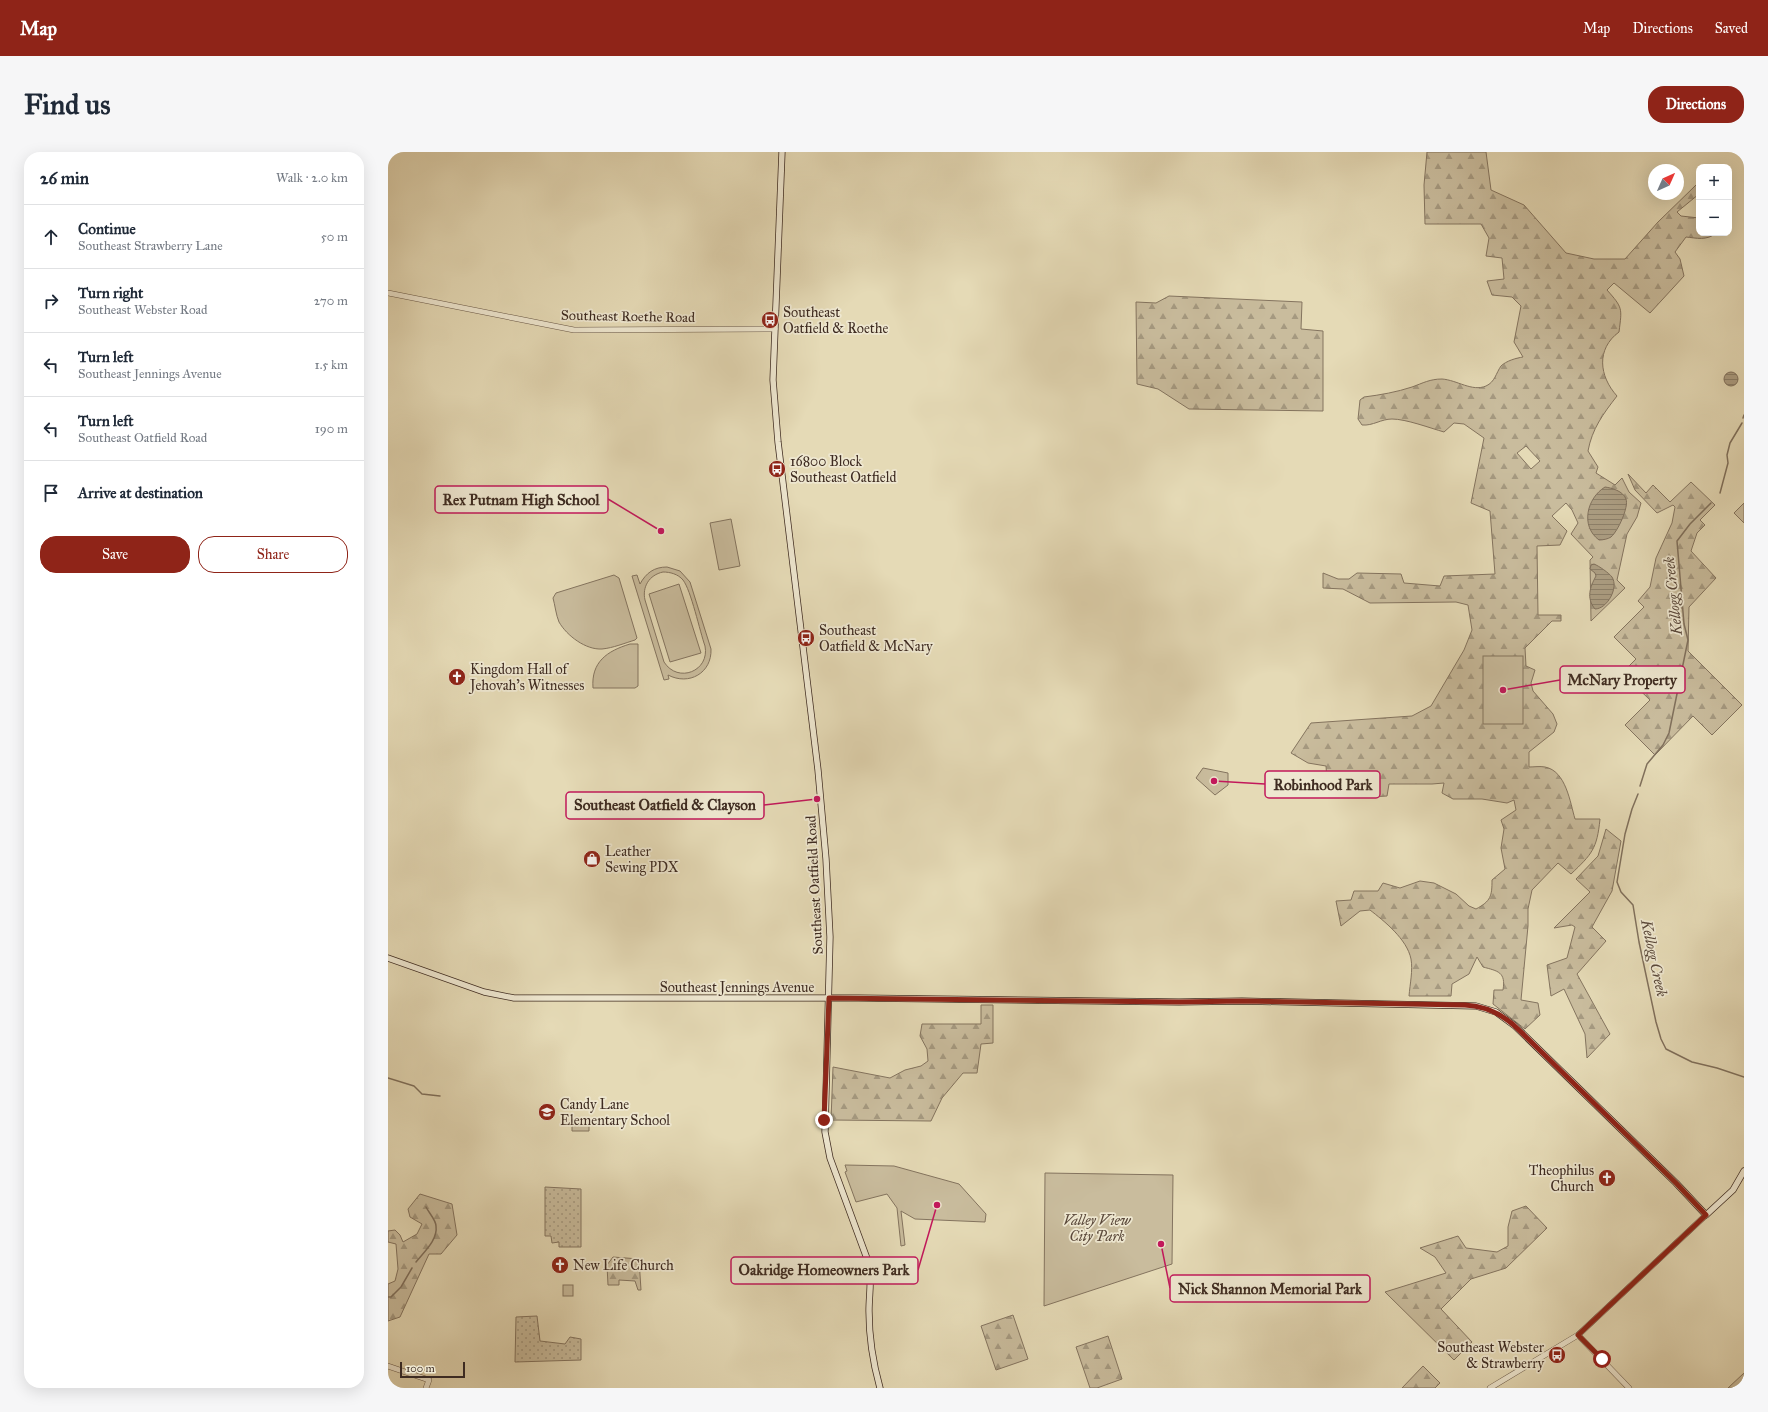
<!DOCTYPE html>
<meta charset="utf-8">
<style>
body{margin:0;font-family:"IM FELL Great Primer",serif;background:#f6f6f7;color:#1f2937}
.controls{position:absolute;right:12px;top:12px;display:grid;overflow:hidden;border-radius:8px;box-shadow:0 4px 16px #0002}
.controls button{width:36px;height:36px;display:grid;place-items:center;padding:0;border:0;border-bottom:1px solid #e0e1e3;background:#fff;color:#1f2937;font:20px sans-serif}
.compass{position:absolute;left:1260px;top:12px;width:36px;height:36px;border-radius:50%;background:#fff;box-shadow:0 4px 16px #0002;rotate:45deg}
.scale{position:absolute;left:12px;bottom:10px;width:65px;box-sizing:border-box;padding-left:4px;border:2px solid #3e2b21;border-top:0;font-size:11px;line-height:14px;white-space:nowrap;color:#3e2b21;-webkit-text-stroke:3px #eee7d0;paint-order:stroke}
.stop{position:absolute;width:12px;height:12px;margin:-9px;border:3px solid #8f2418;border-radius:50%;background:#fff}
.stop.end{background:#8f2418;border-color:#fff;box-shadow:0 1px 4px #0008}
.list{margin:0;padding:0;list-style:none}
h2{display:flex;justify-content:space-between;align-items:center;height:52px;margin:0;padding:0 16px;font-size:17px}
h2 small{font-size:13px;font-weight:400;color:#747a83}
.list li{display:grid;grid-template-columns:26px 1fr auto;gap:12px;align-items:center;box-sizing:border-box;height:64px;padding:0 16px;border-top:1px solid #e0e1e3}
.list b{display:block;font-size:15px;white-space:nowrap}
.list p{margin:0;font-size:13px;white-space:nowrap;color:#747a83}
.list em{font-size:13px;font-style:normal;color:#747a83}
.actions{display:flex;gap:8px;padding:12px 16px}
.actions a{flex:1;padding:9px 0;border:1px solid #8f2418;border-radius:16px;text-align:center;font-size:14px;color:#8f2418}
.actions .main{background:#8f2418;color:#fff}
.icon{flex:none;width:22px;height:22px;fill:none;stroke:currentColor;stroke-width:2;stroke-linecap:round;stroke-linejoin:round}
.map{position:relative;flex:none;width:1356px;height:1236px;overflow:hidden;border-radius:16px}
header{display:flex;align-items:center;gap:24px;box-sizing:border-box;height:56px;padding:0 20px;background:#8f2418;color:#fff}
header strong{font-size:19px}
nav{display:flex;gap:22px;margin-inline-start:auto;font-size:14px}
.intro{display:flex;align-items:center;justify-content:space-between;box-sizing:border-box;height:96px;padding:0 24px}
h1{margin:0;font-size:28px}
.button{padding:10px 18px;border-radius:16px;background:#8f2418;color:#fff;font-size:14px;font-weight:700}
main{display:flex;gap:24px;padding:0 24px}
aside{flex:1;background:#fff;border-radius:16px;box-shadow:0 4px 16px #0002}
.map>svg:first-child{display:block}
</style>
<header>
<strong>Map</strong>
<nav><a>Map</a><a>Directions</a><a>Saved</a></nav>
</header>
<div class="intro"><h1>Find us</h1><a class="button">Directions</a></div>
<main>
<aside>
<h2>26 min<small>Walk · 2.0 km</small></h2>
<ul class="list">
<li><svg class="icon" aria-label="ahead" viewBox="0 0 24 24"><path d="M12 20V5M6 11l6-6 6 6"/></svg><div><b>Continue</b><p>Southeast Strawberry Lane</p></div><em>50 m</em></li>
<li><svg class="icon" aria-label="right" viewBox="0 0 24 24"><path d="M7 20v-9h11M14 6l5 5-5 5"/></svg><div><b>Turn right</b><p>Southeast Webster Road</p></div><em>270 m</em></li>
<li><svg class="icon" aria-label="left" viewBox="0 0 24 24"><path d="M17 20v-9H6M10 6l-5 5 5 5"/></svg><div><b>Turn left</b><p>Southeast Jennings Avenue</p></div><em>1.5 km</em></li>
<li><svg class="icon" aria-label="left" viewBox="0 0 24 24"><path d="M17 20v-9H6M10 6l-5 5 5 5"/></svg><div><b>Turn left</b><p>Southeast Oatfield Road</p></div><em>190 m</em></li>
<li><svg class="icon" aria-label="arrive" viewBox="0 0 24 24"><path d="M6 21V4h12l-3 4 3 4H6"/></svg><div><b>Arrive at destination</b></div></li>
</ul>
<div class="actions"><a class="main">Save</a><a>Share</a></div>
</aside>
<div class="map">
<svg width="1356" height="1236" viewBox="0 0 1356 1236">
<defs>
<pattern id="grass-dots" width="8" height="8" patternUnits="userSpaceOnUse"><rect width="8" height="8" fill="#c9bc9d"/><path d="M2 2h.1M6 6h.1" fill="none" stroke="#a59980" stroke-width="1.8" stroke-linecap="round"/></pattern>
<pattern id="forest-firs" width="22" height="20" patternUnits="userSpaceOnUse"><rect width="22" height="20" fill="#c9bc9d"/><path d="M5 1l3.5 6h-7zM16 11l3.5 6h-7z" fill="#a59980"/></pattern>
<pattern id="water-rules" width="6" height="5" patternUnits="userSpaceOnUse"><rect width="6" height="5" fill="#ac9e83"/><path d="M0 2.5h6" fill="none" stroke="#8d816b"/></pattern>
</defs>
<rect width="100%" height="100%" fill="#e5dab6"/>
<filter id="stains"><feTurbulence type="fractalNoise" baseFrequency=".005" numOctaves="4"/><feColorMatrix values="0 0 0 0 .2 0 0 0 0 .09 0 0 0 0 .02 0 0 0 .5 -.17"/></filter>
<radialGradient id="worn" r=".72"><stop offset=".6" stop-color="#630" stop-opacity="0"/><stop offset="1" stop-color="#630" stop-opacity=".3"/></radialGradient>
<g fill="url(#grass-dots)" stroke="#84745f">
<path d="M157,1035l36,2v58h-22v-5l-7,1 -1,-7h-6z"/>
<path d="M149,1164l3,25 25,3 5,-7 11,2v21l-66,2 1,-45z"/>
</g>
<g fill="url(#forest-firs)" stroke="#84745f" fill-rule="evenodd">
<path d="M1039,0h59l5,38 33,15 42,48 28,6h31l33,-37 38,-37 3,3v6l-22,18 4,4 18,2v15h17c-9,8 -20,5 -30,4l-11,15 5,7 4,17 -34,37 -36,-30 -7,7c16,18 15,18 12,42 -23,17 -20,44 -2,64 -14,18 -25,33 -29,55l10,16 -2,6 19,12 7,-7 7,14 12,11 -4,14 -10,17 -10,46 8,8 -34,33 -1,-61 3,-3 -22,-23 7,-11 -6,-13 -6,-7 -14,13 15,15 -7,14 -23,1 1,69h23v6h-9l-27,27 1,18 9,4 -4,13 2,8 20,23 4,10 -3,8 -25,20v15c5,0 11,-1 16,0 21,4 25,35 30,52h25c-3,30 -8,35 -29,55l-13,-11 -26,27 -4,19v17l-7,74 17,3 2,12 -15,14 -32,-25 1,-14h9c3,-18 -5,-19 -20,-23l-6,-10 -8,17 -17,10 -1,12h-42c1,-12 4,-26 2,-37 -4,-20 -27,-38 -41,-49l-10,1 -19,15 -5,-25 15,-1 3,-9h24l5,-8 17,5 20,-7 14,2 22,11 13,12 7,3c15,-8 16,-13 16,-29l13,-11 -4,-21 3,-19 -3,-9 15,-10 -2,-10 -7,3 -25,-4h-29l-11,-6 2,-10 -12,1h-43l-2,12 -17,1 -11,-6 -15,-2 -16,5 -2,-28 -18,-3 -17,-10 20,-30 101,-7 19,-10 33,-56 8,-20 -4,-25 -12,-3 -86,1 -27,-14 -20,-1v-15l15,6h11l8,-6 44,1 3,9 36,3 4,-10 51,-2 -5,-63 -19,-8 13,-65 -20,-14 -10,-1 -10,9c-14,-4 -38,-13 -52,-13 -11,0 -19,7 -30,6l-4,-6 2,-19 4,-3c16,-2 33,-5 48,-10 11,-4 18,-8 30,-8 15,1 30,13 44,7 9,-4 10,-13 15,-20 5,-5 15,-8 22,-9l-9,-15 7,-36 -9,-9 -20,-2 -5,-14 17,-2 -2,-21 -16,-2 3,-18 -8,-14h-56l-1,-39zM1138,294l14,15 -9,8 -14,-16z"/>
<path d="M781,144l133,6 -1,27 22,2v80l-134,-2 -31,-20 -21,-5 -1,-82 20,1z"/>
<path d="M1240,322l18,19 7,-8 17,17 21,-20 24,23 -15,15 5,5 -8,8 -6,18 25,27 -27,29 -1,44 54,54 -30,30 -19,-19 -38,39 -30,-30 25,-25 -28,-27 14,-14 -22,-22 30,-30 -6,-6 12,-14 6,-29 16,-35 3,-16 -2,-2 -16,8 -22,-23z"/>
<path d="M1218,677l15,12 -9,50 -20,36 14,14 -29,33 33,60 -23,24 -2,-24 -21,-45 -13,7 -4,-31 20,-7 8,-31 -3,-2 -18,3 36,-36 -14,-13 22,-23z"/>
<path d="M593,853h12v38l-12,1 -4,29h-14l-21,25 -11,23 -100,-1 2,-53 57,11 15,-8 16,-4 7,-5 -1,-12 -7,-13 2,-12h59z"/>
<path d="M32,1042l32,10 5,31 -16,19h-12l-29,63 -12,4v-37l7,-3 3,-12 -2,-25 -8,-2v-11l7,-1 5,5 3,7 14,-8 5,-10 -12,-7 -2,-8z"/>
<path d="M1138,1054l21,22 -41,40 -35,11 -30,30 31,33 -18,18 -69,-68 61,-19 -11,-16 -15,-9 38,-12 8,12 31,4 11,-6v-19l4,-16z"/>
<path d="M225,1105l26,2 2,31h-3l-3,-9 -16,-1v5h-11l-1,-20z"/>
<path d="M625,1163l15,44 -32,11 -15,-44z"/>
<path d="M720,1184l14,43 -25,9h-7l-14,-41z"/>
<path d="M1035,1214l17,17 -5,5h-33z"/>
</g>
<g fill="#c9bc9d" stroke="#84745f" fill-rule="evenodd">
<path d="M1356,351v20l-10,-10z"/>
<path d="M343,367l9,47 -21,4 -9,-47z"/>
<path d="M279,415l13,4 10,11 21,67c1,24 -22,37 -43,26l1,4 -5,1 -32,-104 5,-1 3,9c6,-11 14,-17 27,-17zM275,420c7,0 15,2 20,8 8,10 17,52 22,66 5,25 -27,38 -41,16l-19,-62c-3,-13 4,-25 18,-28z"/>
<path d="M226,423l5,3 18,60 -2,2c-10,3 -22,8 -33,9 -16,1 -35,-13 -43,-27 -3,-7 -4,-17 -6,-24l3,-5z"/>
<path d="M291,432l22,69 -31,9 -21,-68z"/>
<path d="M242,492h8v42l-3,2h-42c-2,-26 14,-37 37,-44z"/>
<rect x="1095" y="504" width="40" height="68"/>
<path d="M815,616l25,5v12l-13,10 -19,-17z"/>
<path d="M201,966v13h-17v-4l6,-8z"/>
<path d="M457,1013l49,1 65,18 27,30 -1,8 -70,-3 -14,-8 4,34 -4,1 -4,-38 -10,-14 -31,8 -11,-30 2,-1z"/>
<path d="M657,1021l128,2 -1,89 -128,42z"/>
<rect x="175" y="1133" width="10" height="11"/>
<path d="M1356,1221v15h-16z"/>
</g>
<g fill="url(#water-rules)" stroke="#80705c">
<circle cx="1343" cy="227" r="7"/>
<path d="M1217,335c7,1 18,4 21,12 3,8 -8,32 -15,38 -3,2 -8,3 -12,3 -19,-14 -12,-42 6,-53z"/>
<path d="M1206,412c5,2 15,9 18,13 7,11 -5,32 -17,32 -9,-11 -5,-22 1,-33l-1,-3 -5,-4 1,-4z"/>
</g>
<g fill="none" stroke-linecap="round" stroke-linejoin="round">
<g stroke="#80705c" stroke-width="1.5">
<path d="M1355,266l1,-3"/>
<path d="M1332,341l8,-30 -1,-8 3,-12 12,-20"/>
<path d="M1252,634l7,-22 16,-19 6,-12 19,-93 -4,-16 -7,-83 13,-17 21,-21"/>
<path d="M1250,642l-6,15 -7,25 -8,48 4,10 12,13 6,37 17,80 5,17 5,10 26,13 25,6 27,9"/>
<path d="M0,926l26,8 8,8 18,2"/>
<path d="M28,1110c8,-10 22,-22 20,-36 0,-6 -7,-13 -10,-19"/>
<path d="M0,1145h3l10,-10 11,-19"/>
</g>
<defs>
<g id="tertiary">
<path d="M0,141l186,37 201,-1"/>
<path d="M1190,1183l51,53"/>
<path d="M0,1214l41,14 -3,8"/>
<path d="M1102,1236l88,-53 128,-120"/>
</g>
<g id="secondary">
<path d="M394,0l-9,228 5,62 40,328 8,89 4,78 -5,195 5,26 39,106c3,16 0,31 0,47 0,26 4,52 11,77"/>
<path d="M0,806l96,34 30,6h344l321,4 63,-1 234,5 20,6 19,14 161,157 30,32 27,-25 11,-19"/>
</g>
</defs>
<use href="#tertiary" stroke="#685746" stroke-width="6"/>
<use href="#secondary" stroke="#3e2b21" stroke-width="7"/>
<use href="#tertiary" stroke="#eee7d0" stroke-width="5"/>
<use href="#secondary" stroke="#eee7d0" stroke-width="5.5"/>
</g>
<g fill="none" stroke-linecap="round" stroke-linejoin="round">
<path stroke="#8f2418" stroke-width="5" d="M436,968l5,-122 350,4 63,-1 223,4c22,1 39,10 54,25l157,153 30,32 -128,120 24,24"/>
</g>
<defs>
<symbol id="bus-disc" viewBox="-11 -11 22 22"><circle r="9.5" fill="#8f2418" stroke="#eee7d0"/><path d="M-5-6H5V4H4V6H2V4H-2V6H-4V4H-5ZM-3.5-4V0h7V-4ZM-3.5 1.2v1.5H-2V1.2ZM2 1.2v1.5H3.5V1.2Z" fill="#fff"/></symbol>
<symbol id="church-disc" viewBox="-11 -11 22 22"><circle r="9.5" fill="#8f2418" stroke="#eee7d0"/><path d="M-1.2-6h2.4v3.5h3.3v2.4h-3.3V6h-2.4V-.1h-3.3v-2.4h3.3Z" fill="#fff"/></symbol>
<symbol id="shop-disc" viewBox="-11 -11 22 22"><circle r="9.5" fill="#8f2418" stroke="#eee7d0"/><path d="M-5-2.5h2.3a2.7 3.5 0 0 1 5.4 0H5L5.5 6h-11ZM-1.5-2.5h3a1.5 2.3 0 0 0-3 0Z" fill="#fff"/></symbol>
<symbol id="school-disc" viewBox="-11 -11 22 22"><circle r="9.5" fill="#8f2418" stroke="#eee7d0"/><path d="M0-5L7-2L0 1L-7-2ZM-4 1L0 2.5L4 1V4Q0 6-4 4Z" fill="#fff"/></symbol>
</defs>
<g fill-rule="evenodd">
<use href="#bus-disc" x="372" y="158" width="20" height="20"/>
<use href="#bus-disc" x="379" y="307" width="20" height="20"/>
<use href="#bus-disc" x="408" y="476" width="20" height="20"/>
<use href="#church-disc" x="59" y="515" width="20" height="20"/>
<use href="#shop-disc" x="194" y="697" width="20" height="20"/>
<use href="#school-disc" x="149" y="950" width="20" height="20"/>
<use href="#church-disc" x="1209" y="1016" width="20" height="20"/>
<use href="#church-disc" x="162" y="1103" width="20" height="20"/>
<use href="#bus-disc" x="1159" y="1193" width="20" height="20"/>
</g>
<g text-anchor="middle" stroke-width="3.5" stroke-linejoin="round" paint-order="stroke">
<g font-size="14" fill="#3e2b21" stroke="#eee7d0" text-anchor="start">
<text x="395" y="165">Southeast<tspan x="395" dy="16">Oatfield &amp; Roethe</tspan></text>
<text x="402" y="314">16800 Block<tspan x="402" dy="16">Southeast Oatfield</tspan></text>
<text x="431" y="483">Southeast<tspan x="431" dy="16">Oatfield &amp; McNary</tspan></text>
<text x="82" y="522">Kingdom Hall of<tspan x="82" dy="16">Jehovah’s Witnesses</tspan></text>
<text x="217" y="704">Leather<tspan x="217" dy="16">Sewing PDX</tspan></text>
<text x="172" y="957">Candy Lane<tspan x="172" dy="16">Elementary School</tspan></text>
<text x="1206" y="1023" text-anchor="end">Theophilus<tspan x="1206" dy="16">Church</tspan></text>
<text x="185" y="1118">New Life Church</text>
<text x="1156" y="1200" text-anchor="end">Southeast Webster<tspan x="1156" dy="16">&amp; Strawberry</tspan></text>
</g>
<g font-size="14" fill="#3e2b21" stroke="#eee7d0">
<text transform="translate(240 164) rotate(1)" y="5">Southeast Roethe Road</text>
<text transform="translate(426 733) rotate(-93)" y="5">Southeast Oatfield Road</text>
<text x="349" y="840">Southeast Jennings Avenue</text>
</g>
<g font-size="14" font-style="italic" fill="#5a483a" stroke="#eee7d0">
<text x="709" y="1073">Valley View<tspan x="709" dy="16">City Park</tspan></text>
</g>
<g font-size="15" font-style="italic" fill="#5a483a" stroke="#eee7d0">
<text transform="translate(1285 444) rotate(-96)" y="5">Kellogg Creek</text>
<text transform="translate(1266 806) rotate(78)" y="5">Kellogg Creek</text>
</g>
</g>
<path fill="none" stroke="#c2185b" stroke-width="1.5" d="M273 379L220 347M1115 538L1172 528M826 629L877 632M429 647L376 653M549 1053L530 1118M773 1092L782 1136"/>
<g fill="#c2185b" stroke="#eee7d0" stroke-width="1.5">
<circle cx="273" cy="379" r="4"/>
<circle cx="1115" cy="538" r="4"/>
<circle cx="826" cy="629" r="4"/>
<circle cx="429" cy="647" r="4"/>
<circle cx="549" cy="1053" r="4"/>
<circle cx="773" cy="1092" r="4"/>
</g>
<g fill="#eee7d0" stroke="#c2185b" stroke-width="1.5">
<rect x="47" y="334" width="173" height="27" rx="4"/>
<rect x="1172" y="514" width="125" height="27" rx="4"/>
<rect x="877" y="619" width="115" height="27" rx="4"/>
<rect x="178" y="640" width="198" height="27" rx="4"/>
<rect x="343" y="1105" width="187" height="27" rx="4"/>
<rect x="782" y="1123" width="200" height="27" rx="4"/>
</g>
<g font-size="15" text-anchor="middle" font-weight="bold" fill="#3e2b21">
<text x="133" y="353">Rex Putnam High School</text>
<text x="1234" y="533">McNary Property</text>
<text x="935" y="638">Robinhood Park</text>
<text x="277" y="658">Southeast Oatfield &amp; Clayson</text>
<text x="436" y="1123">Oakridge Homeowners Park</text>
<text x="882" y="1142">Nick Shannon Memorial Park</text>
</g>
<rect width="100%" height="100%" filter="url(#stains)"/>
<rect width="100%" height="100%" fill="url(#worn)"/>
</svg>
<div class="controls">
<button>+</button>
<button>−</button>
</div>
<svg class="compass" viewBox="-18 -18 36 36"><path d="M0-13l5 13h-10z" fill="#e53935"/><path d="M0 13l5-13h-10z" fill="#747a83"/></svg>
<div class="scale">100 m</div>
<div class="stop" style="left:1214px;top:1207px"></div>
<div class="stop end" style="left:436px;top:968px"></div>
</div>
</main>
